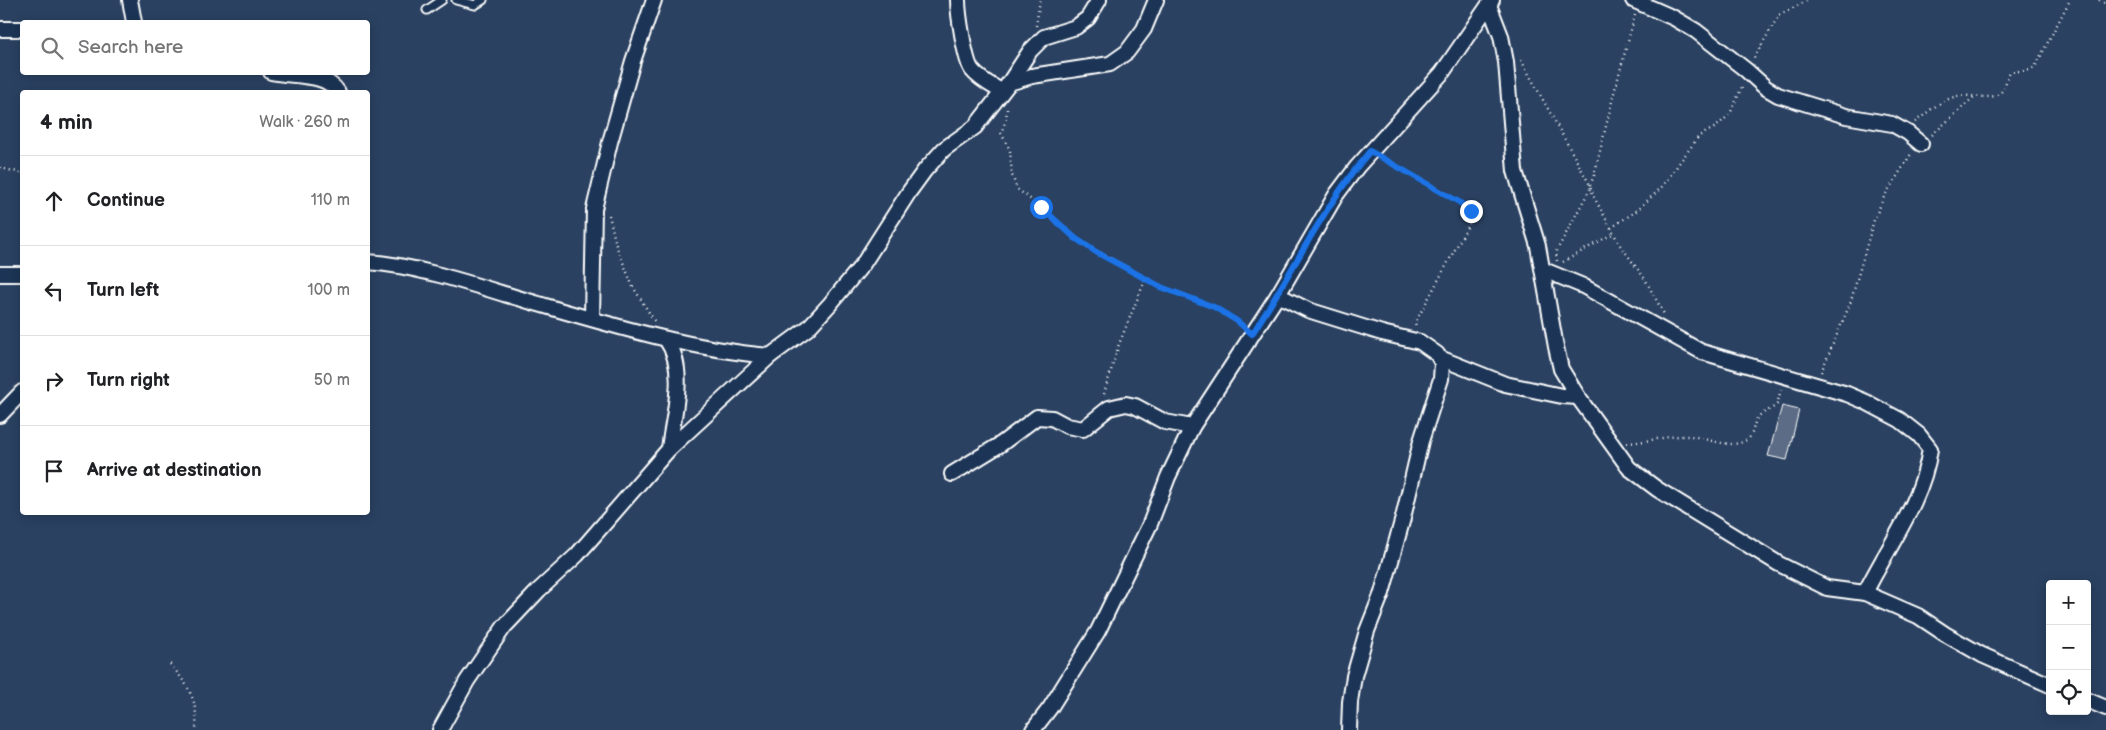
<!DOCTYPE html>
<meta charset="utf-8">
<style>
body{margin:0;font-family:"Balsamiq Sans",sans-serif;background:#f2f2f2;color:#202124}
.controls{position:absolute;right:15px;bottom:15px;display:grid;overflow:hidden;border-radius:5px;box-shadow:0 2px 12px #0003}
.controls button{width:45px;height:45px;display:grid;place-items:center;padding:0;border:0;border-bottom:1px solid #e0e0e0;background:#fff;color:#202124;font:25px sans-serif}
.stop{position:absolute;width:15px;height:15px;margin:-11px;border:4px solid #1a73e8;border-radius:50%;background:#fff}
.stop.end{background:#1a73e8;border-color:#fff;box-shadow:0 1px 5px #0008}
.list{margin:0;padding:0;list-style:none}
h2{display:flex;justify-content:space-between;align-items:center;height:65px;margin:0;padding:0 20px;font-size:21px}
h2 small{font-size:16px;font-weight:400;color:#757577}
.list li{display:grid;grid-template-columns:32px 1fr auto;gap:15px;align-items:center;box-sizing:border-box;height:90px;padding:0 20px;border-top:1px solid #e0e0e0}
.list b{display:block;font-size:19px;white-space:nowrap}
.list em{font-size:16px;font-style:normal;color:#757577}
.icon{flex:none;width:28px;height:28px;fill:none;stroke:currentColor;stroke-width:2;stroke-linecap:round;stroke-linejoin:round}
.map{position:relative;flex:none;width:2106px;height:730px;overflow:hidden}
.search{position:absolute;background:#fff;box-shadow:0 2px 12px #0003;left:20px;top:20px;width:350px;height:55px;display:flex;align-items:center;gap:12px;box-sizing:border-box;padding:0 18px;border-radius:5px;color:#757577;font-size:19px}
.panel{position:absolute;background:#fff;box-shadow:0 2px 12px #0003;left:20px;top:90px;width:350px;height:425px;border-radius:5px}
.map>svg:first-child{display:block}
</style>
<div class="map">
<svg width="2106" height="730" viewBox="0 0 2106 730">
<rect width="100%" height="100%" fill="#2a4161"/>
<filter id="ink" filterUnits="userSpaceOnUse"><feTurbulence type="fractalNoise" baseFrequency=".02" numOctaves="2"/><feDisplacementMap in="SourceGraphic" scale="10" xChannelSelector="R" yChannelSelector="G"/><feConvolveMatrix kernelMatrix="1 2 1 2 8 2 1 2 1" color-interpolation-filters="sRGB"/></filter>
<g filter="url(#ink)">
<path fill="#5b6c86" stroke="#fff" d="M1782,406l17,4 -12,50 -19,-4z"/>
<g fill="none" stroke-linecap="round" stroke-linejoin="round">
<defs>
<g id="lane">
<path d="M456,0l19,5 8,-5"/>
<path d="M427,10l15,-10"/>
</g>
<g id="street">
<path d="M130,0l4,22"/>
<path d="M958,0c0,13 7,61 14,70 8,10 19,15 29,21"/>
<path d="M1633,0l41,18 22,13 50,39 20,18 12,7 68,21 46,8 16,9 13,11"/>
<path d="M1489,5l12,31 5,26 9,109 23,75 18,101 5,22 17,28 51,71 28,21 122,75 48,24 38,5"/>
<path d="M0,29h22"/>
<path d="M271,72c22,5 54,0 67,20"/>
<path d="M1009,83l21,-32 14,-14 32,-10 12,-9 11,-18"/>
<path d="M368,262c43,3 94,19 136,32 88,25 175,54 266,62"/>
<path d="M1544,270l39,16 119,66 145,42 19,8 34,18 19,15 11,14c-7,52 -42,97 -65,144l53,23 27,18 37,21 68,30"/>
<path d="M0,274h22"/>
<path d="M1278,295l30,15 74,23 38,9 17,12 5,9 -1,16 -20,62 -18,77 -21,75 -15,38 -13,45 -4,26 -1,28"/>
<path d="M592,318l2,-109 16,-67 23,-81 21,-61"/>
<path d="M666,339c22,31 7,76 3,110"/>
<path d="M1440,358l65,26 57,12 16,1"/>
<path d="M0,415l22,-23"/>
<path d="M952,474l49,-30 36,-27 15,1 15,8 16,3 26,-21 17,-4 9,2 30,16 27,5"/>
<path d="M2087,700l19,8"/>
<path d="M440,730l27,-49 37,-54 35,-37 38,-35 92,-106 101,-93 38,-28 22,-24 33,-40 46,-72 16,-22 19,-21 31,-22 34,-44 23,-7 78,-12 17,-12 17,-23 12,-29"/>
<path d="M1033,730l17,-22 48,-77 52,-107 18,-47 24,-50 86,-132 58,-100 21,-28 85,-94 50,-73"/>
</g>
</defs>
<use href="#lane" stroke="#fff" stroke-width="11"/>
<use href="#street" stroke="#fff" stroke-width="18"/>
<g stroke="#fff" stroke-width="2.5" stroke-dasharray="1 4" stroke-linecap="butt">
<path d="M2099,0l7,4"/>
<path d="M1036,26l4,-26"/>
<path d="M1754,58l25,-43 30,-15"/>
<path d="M1521,60l69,125 4,12 26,48 25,34 19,35"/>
<path d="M1007,109l-1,11 -5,13 9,17 2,25 5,14 24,18 34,32 86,48 53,20 27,17"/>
<path d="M1915,122c13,-10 27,-23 43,-26 12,-2 33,5 42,-3 6,-5 6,-15 10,-21l20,-2 5,-3 35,-67"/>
<path d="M1932,135l43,-39"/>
<path d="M1383,158l76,44 12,9v9l-56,103 1,3"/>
<path d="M0,168l22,5"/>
<path d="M1590,185l4,-9 20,-83 21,-78"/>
<path d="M609,215l7,30 17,42 22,35"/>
<path d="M1611,228l25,-17 25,-23 38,-52 17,-9 14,-13 13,-29"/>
<path d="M1557,261l-1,-9 34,-63"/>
<path d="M1563,262l51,-29"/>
<path d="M1821,372l29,-68 24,-84 10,-23 27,-43"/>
<path d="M1104,394l15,-50 27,-66"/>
<path d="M1627,443c21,-1 41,-8 62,-7 17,1 44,16 60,2 5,-5 4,-15 9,-21 6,-6 14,-7 19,-13l4,-14"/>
<path d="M170,664c19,22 28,36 26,66"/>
</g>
<use href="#lane" stroke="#1d3557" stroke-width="7"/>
<use href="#street" stroke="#1d3557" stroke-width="14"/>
</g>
</g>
<g fill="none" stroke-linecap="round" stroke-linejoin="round" filter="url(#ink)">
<path stroke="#1a73e8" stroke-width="6" d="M1041,207l34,31 21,14 65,35 53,20 23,14 15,13c40,-60 71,-128 118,-183l89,51 12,9"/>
</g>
</svg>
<div class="controls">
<button>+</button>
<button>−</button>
<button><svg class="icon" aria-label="locate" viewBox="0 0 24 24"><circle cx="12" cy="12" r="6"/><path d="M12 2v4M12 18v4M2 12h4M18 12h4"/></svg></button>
</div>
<div class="stop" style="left:1041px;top:207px"></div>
<div class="stop end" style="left:1471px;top:211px"></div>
<div class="search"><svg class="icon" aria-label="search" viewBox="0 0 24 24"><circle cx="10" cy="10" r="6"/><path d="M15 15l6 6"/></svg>Search here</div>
<section class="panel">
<h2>4 min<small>Walk · 260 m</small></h2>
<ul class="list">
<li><svg class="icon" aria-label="ahead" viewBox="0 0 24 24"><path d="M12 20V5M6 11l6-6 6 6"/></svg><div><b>Continue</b></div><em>110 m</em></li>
<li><svg class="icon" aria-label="left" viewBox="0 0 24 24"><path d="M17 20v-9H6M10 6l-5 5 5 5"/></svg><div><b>Turn left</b></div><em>100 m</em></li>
<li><svg class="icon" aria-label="right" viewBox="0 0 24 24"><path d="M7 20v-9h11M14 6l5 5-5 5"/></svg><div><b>Turn right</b></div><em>50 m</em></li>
<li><svg class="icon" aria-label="arrive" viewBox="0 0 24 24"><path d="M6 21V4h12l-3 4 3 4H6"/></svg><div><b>Arrive at destination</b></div></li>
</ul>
</section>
</div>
